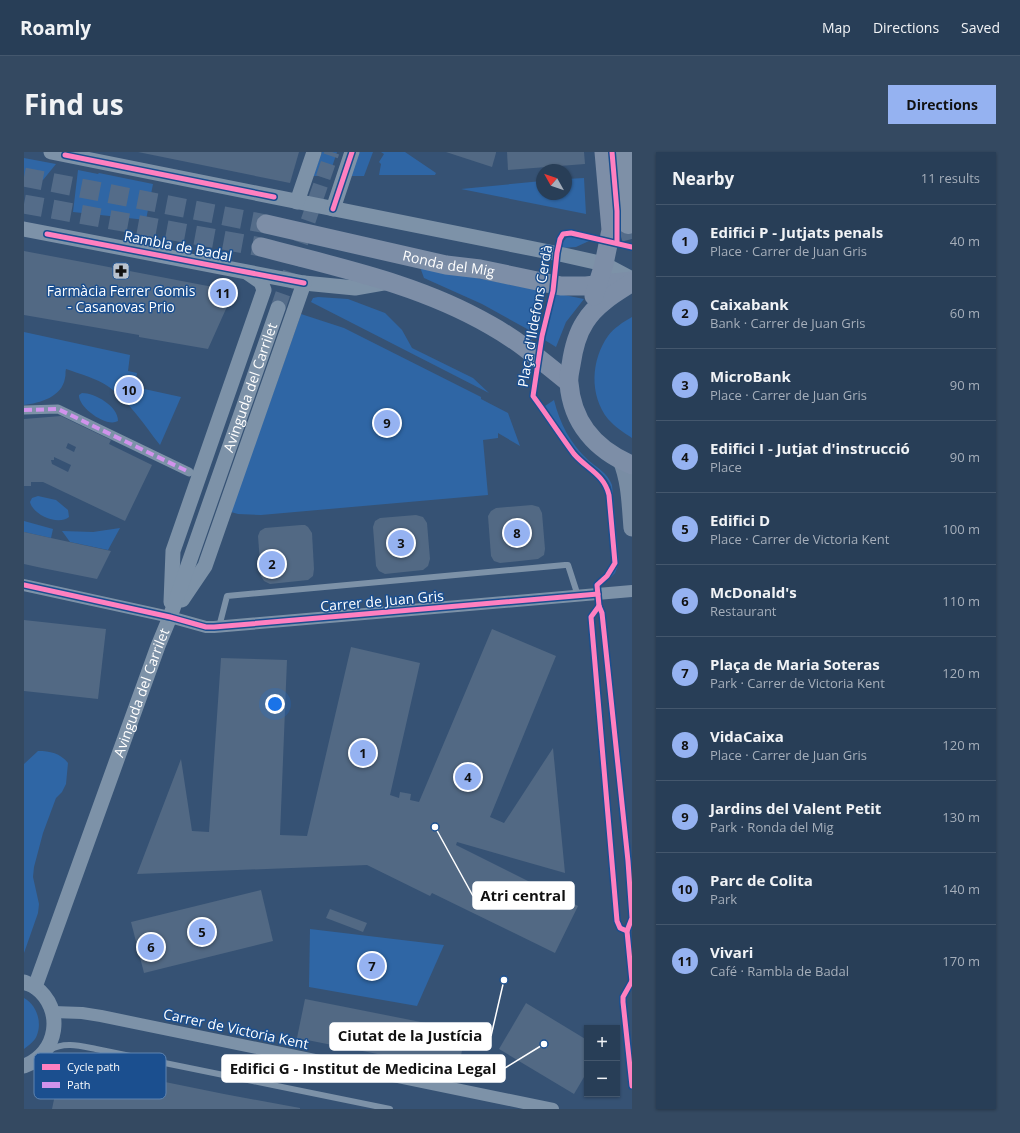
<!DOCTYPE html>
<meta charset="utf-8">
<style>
body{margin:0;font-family:"Open Sans",sans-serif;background:#344961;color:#f1f3f6}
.controls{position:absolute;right:12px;bottom:12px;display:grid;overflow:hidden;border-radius:0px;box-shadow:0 1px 3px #0004}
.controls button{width:36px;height:36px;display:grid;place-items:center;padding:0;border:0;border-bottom:1px solid #44576d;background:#283e57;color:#f1f3f6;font:20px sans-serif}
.compass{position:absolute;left:512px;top:12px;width:36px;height:36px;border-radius:50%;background:#283e57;box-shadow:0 1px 3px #0004;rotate:310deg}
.you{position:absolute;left:251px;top:552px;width:14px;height:14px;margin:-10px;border:3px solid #fff;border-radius:50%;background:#1a73e8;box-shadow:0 0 0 6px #1a73e833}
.badge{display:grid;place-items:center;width:26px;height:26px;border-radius:50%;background:#95b2f1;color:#111;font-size:13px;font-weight:700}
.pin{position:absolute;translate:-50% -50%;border:2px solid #fff;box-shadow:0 1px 4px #0006}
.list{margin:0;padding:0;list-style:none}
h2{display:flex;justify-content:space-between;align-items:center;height:52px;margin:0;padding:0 16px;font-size:17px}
h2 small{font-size:13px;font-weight:400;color:#a5aeba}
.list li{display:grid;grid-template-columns:26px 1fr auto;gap:12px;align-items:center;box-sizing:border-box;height:72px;padding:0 16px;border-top:1px solid #44576d}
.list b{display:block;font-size:15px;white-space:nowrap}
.list p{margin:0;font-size:13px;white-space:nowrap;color:#a5aeba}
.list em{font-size:13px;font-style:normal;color:#a5aeba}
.map{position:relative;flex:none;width:608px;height:957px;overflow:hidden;border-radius:0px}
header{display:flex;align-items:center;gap:24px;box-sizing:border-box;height:56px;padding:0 20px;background:#283e57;border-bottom:1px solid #44576d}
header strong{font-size:19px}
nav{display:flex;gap:22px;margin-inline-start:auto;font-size:14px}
.intro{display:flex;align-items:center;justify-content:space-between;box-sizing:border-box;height:96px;padding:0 24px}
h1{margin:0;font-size:28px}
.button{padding:10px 18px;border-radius:0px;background:#95b2f1;color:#111;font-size:14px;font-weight:700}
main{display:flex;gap:24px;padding:0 24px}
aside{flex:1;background:#283e57;border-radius:0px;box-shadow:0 1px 3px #0004}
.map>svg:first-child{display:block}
</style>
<header>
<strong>Roamly</strong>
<nav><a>Map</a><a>Directions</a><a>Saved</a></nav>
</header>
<div class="intro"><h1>Find us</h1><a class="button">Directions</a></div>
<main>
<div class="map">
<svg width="608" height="957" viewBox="0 0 608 957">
<rect width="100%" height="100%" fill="#365274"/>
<g fill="#2f66a5">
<path d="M298,0h15l-8,24h-16z"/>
<path d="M334,0h15l-9,24h-15z"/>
<path d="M357,0h24l31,21 -1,2h-56l2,-11 -2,-2 5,-8z"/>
<path d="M0,6l32,6 -13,16 -19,-2z"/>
<path d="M54,18l20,4 1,-1 54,11 -7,36 -73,-8z"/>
<path d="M560,26l2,36 -125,-25 81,-8v13h24v-15z"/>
<path d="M543,85h7l15,4 -13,6 -14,1 1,-6z"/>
<path d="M396,115l118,23 -9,40 -47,-26 -58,-26z"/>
<path d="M530,141l30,6 -18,23 -10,25 -13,-8z"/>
<path d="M294,145l30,2 37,14 17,17 10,18 61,30 16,15 -178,-91 2,-4z"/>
<path d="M277,162l43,14 137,69v2l27,14 12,33 -22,-13v5l-15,2 5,55 -227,20 -23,-1 -7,-2z"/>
<path d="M608,165v121c-9,-6 -17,-11 -24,-19 -19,-24 -17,-59 0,-83 6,-8 15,-14 24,-19z"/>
<path d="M0,180l106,23 -2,16 9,2 -2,14 46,10 -21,48c-16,-20 -30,-43 -51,-58 -13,-9 -29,-13 -43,-18 -1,3 0,6 -1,9 -3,19 -25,25 -41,27z"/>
<path d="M58,241c13,0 36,13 36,28 -12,7 -40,-14 -39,-26z"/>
<path d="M530,248c6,24 16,43 34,60 9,8 19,12 24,25l7,78 -4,10 -7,7 -1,-1 8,-9 3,-9 -7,-74c-6,-16 -23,-23 -34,-36 -12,-13 -22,-30 -32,-45z"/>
<path d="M14,344l18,4 12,10 1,7c-11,9 -36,-2 -39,-15l2,-4z"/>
<path d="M0,369l29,8 -2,9 -27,-6z"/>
<path d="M96,376l-12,22 -38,-8 -8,-11 31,1z"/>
<path d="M14,599c12,0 22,2 30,12l-2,21 -4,8 -6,6 -13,35 -9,34 -1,10 6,27 -1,9 -14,40v-189z"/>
<path d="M286,777l134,16 -27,61 -108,-19z"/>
<path d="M0,846c13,7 18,24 13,37 -2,6 -8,10 -13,14z"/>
</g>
<g fill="#526984" fill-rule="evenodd">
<path d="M114,0h161l-9,31z"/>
<path d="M422,0h50v1l-4,14z"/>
<path d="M483,0h77l1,12 -77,6z"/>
<path d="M0,99l69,13 141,27 -26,58 -69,-12v-2l-115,-20z"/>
<path d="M37,264l50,24 -2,4 43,21 -27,56 -82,-39h-12v4h-7v-67zM44,291l8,4 -2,5 -8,-4zM30,305l17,8 -3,7 -16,-8 -1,-4h3z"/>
<path d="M508,353l7,2 3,6 3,36 -1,6 -6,4 -38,4 -6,-2 -3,-5 -3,-40 3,-5 5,-3z"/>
<path d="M392,363l7,2 4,6 3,36 -2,7 -5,4 -38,4 -6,-3 -3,-5 -3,-39 2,-6 5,-3z"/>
<path d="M277,373h4l3,2 4,6 2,36 -1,7 -5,4 -38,4 -6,-3 -3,-5 -3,-40 2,-5 5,-3z"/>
<path d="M0,380l27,6 60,13 -14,28 -55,-11 -18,-4z"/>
<path d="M0,468l82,9 -8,70 -74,-8z"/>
<path d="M468,477l64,27 -66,161 14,6 49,-75 12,125 -108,-31 -1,3 122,61 -23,47 -123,-60 -2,3 -63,-31 -230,9 44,-115 11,72 17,1 12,-174 66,2 -7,175 27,1 44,-189 69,16 -30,132 9,3 1,-6 11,2 -1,6 9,2z"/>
<path d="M237,738l12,51 -129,32 -13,-51z"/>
<path d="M306,757l37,14 -4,9 -37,-14z"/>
<path d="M281,847l161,32 -8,39 -161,-32z"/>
<path d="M502,851l61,37v32l-13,22 -75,-45z"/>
<path d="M38,909l162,33 76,14v1h-248z"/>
</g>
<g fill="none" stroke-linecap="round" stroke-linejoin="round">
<path stroke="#546c89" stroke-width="15" stroke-dasharray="15 8" stroke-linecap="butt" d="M254,156l54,-156"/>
<g stroke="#546c89" stroke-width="19" stroke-dasharray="19 10" stroke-linecap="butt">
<path d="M0,25l242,47"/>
<path d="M0,52l237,43"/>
</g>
<path stroke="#546c89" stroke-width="20" stroke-dasharray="20 10" stroke-linecap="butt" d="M604,72l4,15"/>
<g stroke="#7d92a8" stroke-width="6">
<path d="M195,475l8,-31 338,-31h3l10,31"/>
<path d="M26,898c14,-9 31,-4 46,-1l294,60"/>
</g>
<path stroke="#7d92a8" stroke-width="9" d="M0,258l34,-1 131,63"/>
<g stroke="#7d92a8" stroke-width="12">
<path d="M0,433l146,32 36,10h8l418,-36"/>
<path d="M29,860l29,1 19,3 452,93"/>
</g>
<g stroke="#7d92a8" stroke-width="15">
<path d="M27,0l513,103 40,9 28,15"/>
<path d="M273,50l17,-50"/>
<path d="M309,57l19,-57"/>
<path d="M0,77l280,54 51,5 34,-6"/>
<path d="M158,448l23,-34 99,-283"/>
<path d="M147,450l2,-51 91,-261 -3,-8 -13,-9"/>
<path d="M0,830c4,2 8,3 11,5 30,22 23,67 -11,79"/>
<path id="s1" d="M11,835l123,-341 12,-29 108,-309"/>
</g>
<path stroke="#798da4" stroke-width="17" d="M597,308c9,22 9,45 11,68"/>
<g stroke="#7d8ea7" stroke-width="19">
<path id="s2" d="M242,72l180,41 34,4 81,17h25l46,-5"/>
<path d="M237,95c79,21 158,37 229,78 29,16 53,37 78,57"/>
<path d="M607,131c-16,10 -36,22 -46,39 -8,12 -12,29 -14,43 -1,6 -3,12 -2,18 3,40 27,67 63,82"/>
<path d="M570,144l10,-32 7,-34 -7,-78"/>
</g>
<path stroke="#7e90a7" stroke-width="20" d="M599,0l5,72"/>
<path stroke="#d193ec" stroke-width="4" stroke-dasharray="8 4" stroke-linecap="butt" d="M0,258l34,-1 131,63"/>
<defs>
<g id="cycleway">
<path d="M588,0l5,59v32"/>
<path d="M41,3l209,42"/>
<path d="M309,57l19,-57"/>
<path d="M23,82l257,49"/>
<path d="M608,95l-61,-14 -8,1 -3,5 -3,14 -4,38 -11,45 -9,60c14,19 27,39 41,58 13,15 30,20 35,41l6,68 -8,13 -10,9 2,21 3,7 26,248 4,57 -5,13 5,51"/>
<path d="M0,433l146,32 36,10h8l384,-33"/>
<path d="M575,454l-8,11 26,304 3,7 7,3"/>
<path d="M608,829l-9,16v5l9,84"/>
</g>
</defs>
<use href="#cycleway" stroke="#1b4f8f" stroke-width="8"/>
<use href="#cycleway" stroke="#ff80c0" stroke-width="5"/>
</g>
<defs>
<symbol id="pharmacy-square" viewBox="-11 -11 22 22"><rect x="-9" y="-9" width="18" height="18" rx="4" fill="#b9c2ce" stroke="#1b4f8f"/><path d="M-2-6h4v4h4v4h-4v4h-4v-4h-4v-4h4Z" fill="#111"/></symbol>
</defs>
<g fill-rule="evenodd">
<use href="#pharmacy-square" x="87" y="109" width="20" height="20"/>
</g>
<g text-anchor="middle" stroke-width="3" stroke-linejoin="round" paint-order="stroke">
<g font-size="14" fill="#fff" stroke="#1b4f8f">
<text transform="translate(154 94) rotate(11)" y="5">Rambla de Badal</text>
<text dy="5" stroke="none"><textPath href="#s2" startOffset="187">Ronda del Mig</textPath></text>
<text transform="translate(511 164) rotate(-80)" y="5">Plaça d'Ildefons Cerdà</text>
<text dy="5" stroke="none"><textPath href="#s1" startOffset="637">Avinguda del Carrilet</textPath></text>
<text transform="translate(358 449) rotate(-5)" y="5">Carrer de Juan Gris</text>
<text dy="5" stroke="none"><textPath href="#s1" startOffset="313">Avinguda del Carrilet</textPath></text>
<text transform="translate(212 877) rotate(12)" y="5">Carrer de Victoria Kent</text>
</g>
<g font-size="14" fill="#fff" stroke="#1b4f8f">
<text x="97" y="144">Farmàcia Ferrer Gomis<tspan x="97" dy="16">- Casanovas Prio</tspan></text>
</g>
</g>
<rect x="10" y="901" width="132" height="46" rx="6" fill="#1b4f8f" stroke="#5f84b1" stroke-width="1"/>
<rect x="18" y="912" width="18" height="6" fill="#ff80c0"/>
<rect x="18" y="930" width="18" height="6" fill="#d193ec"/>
<g font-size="11" fill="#fff">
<text x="43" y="919">Cycle path</text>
<text x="43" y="937">Path</text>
</g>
<path fill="none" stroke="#fff" stroke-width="1.5" d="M411 675L449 744M480 828L467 884M520 892L481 916"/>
<g fill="#fff" stroke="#1b4f8f" stroke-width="1.5">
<circle cx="411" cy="675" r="4"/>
<circle cx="480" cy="828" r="4"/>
<circle cx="520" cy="892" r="4"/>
</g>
<g fill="#fff" stroke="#fff" stroke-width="1.5">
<rect x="449" y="730" width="101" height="27" rx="4"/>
<rect x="306" y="871" width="161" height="27" rx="4"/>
<rect x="198" y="903" width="283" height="27" rx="4"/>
</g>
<g font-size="15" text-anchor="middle" font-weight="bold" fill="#111">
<text x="499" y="749">Atri central</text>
<text x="386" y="889">Ciutat de la Justícia</text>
<text x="339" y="922">Edifici G - Institut de Medicina Legal</text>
</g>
</svg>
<div class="controls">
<button>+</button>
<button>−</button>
</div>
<svg class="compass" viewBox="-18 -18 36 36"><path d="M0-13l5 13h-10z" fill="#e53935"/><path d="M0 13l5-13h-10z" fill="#a5aeba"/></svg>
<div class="you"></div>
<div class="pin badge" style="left:339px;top:601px">1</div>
<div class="pin badge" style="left:248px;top:412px">2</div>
<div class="pin badge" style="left:377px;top:391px">3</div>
<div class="pin badge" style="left:444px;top:625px">4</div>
<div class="pin badge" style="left:178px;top:780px">5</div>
<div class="pin badge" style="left:127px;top:795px">6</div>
<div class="pin badge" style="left:348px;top:814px">7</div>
<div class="pin badge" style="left:493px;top:381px">8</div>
<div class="pin badge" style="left:363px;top:271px">9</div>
<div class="pin badge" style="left:105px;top:238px">10</div>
<div class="pin badge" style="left:199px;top:141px">11</div>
</div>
<aside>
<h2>Nearby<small>11 results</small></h2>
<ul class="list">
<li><span class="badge">1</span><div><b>Edifici P - Jutjats penals</b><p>Place · Carrer de Juan Gris</p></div><em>40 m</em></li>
<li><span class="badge">2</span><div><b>Caixabank</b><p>Bank · Carrer de Juan Gris</p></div><em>60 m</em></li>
<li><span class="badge">3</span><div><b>MicroBank</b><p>Place · Carrer de Juan Gris</p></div><em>90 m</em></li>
<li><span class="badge">4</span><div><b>Edifici I - Jutjat d'instrucció</b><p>Place</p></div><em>90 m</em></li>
<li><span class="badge">5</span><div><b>Edifici D</b><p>Place · Carrer de Victoria Kent</p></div><em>100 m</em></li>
<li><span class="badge">6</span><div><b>McDonald's</b><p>Restaurant</p></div><em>110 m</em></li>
<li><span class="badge">7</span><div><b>Plaça de Maria Soteras</b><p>Park · Carrer de Victoria Kent</p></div><em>120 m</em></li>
<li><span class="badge">8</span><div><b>VidaCaixa</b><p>Place · Carrer de Juan Gris</p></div><em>120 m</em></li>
<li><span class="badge">9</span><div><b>Jardins del Valent Petit</b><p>Park · Ronda del Mig</p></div><em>130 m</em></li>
<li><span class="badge">10</span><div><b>Parc de Colita</b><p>Park</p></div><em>140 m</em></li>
<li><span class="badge">11</span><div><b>Vivari</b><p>Café · Rambla de Badal</p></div><em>170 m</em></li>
</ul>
</aside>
</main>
